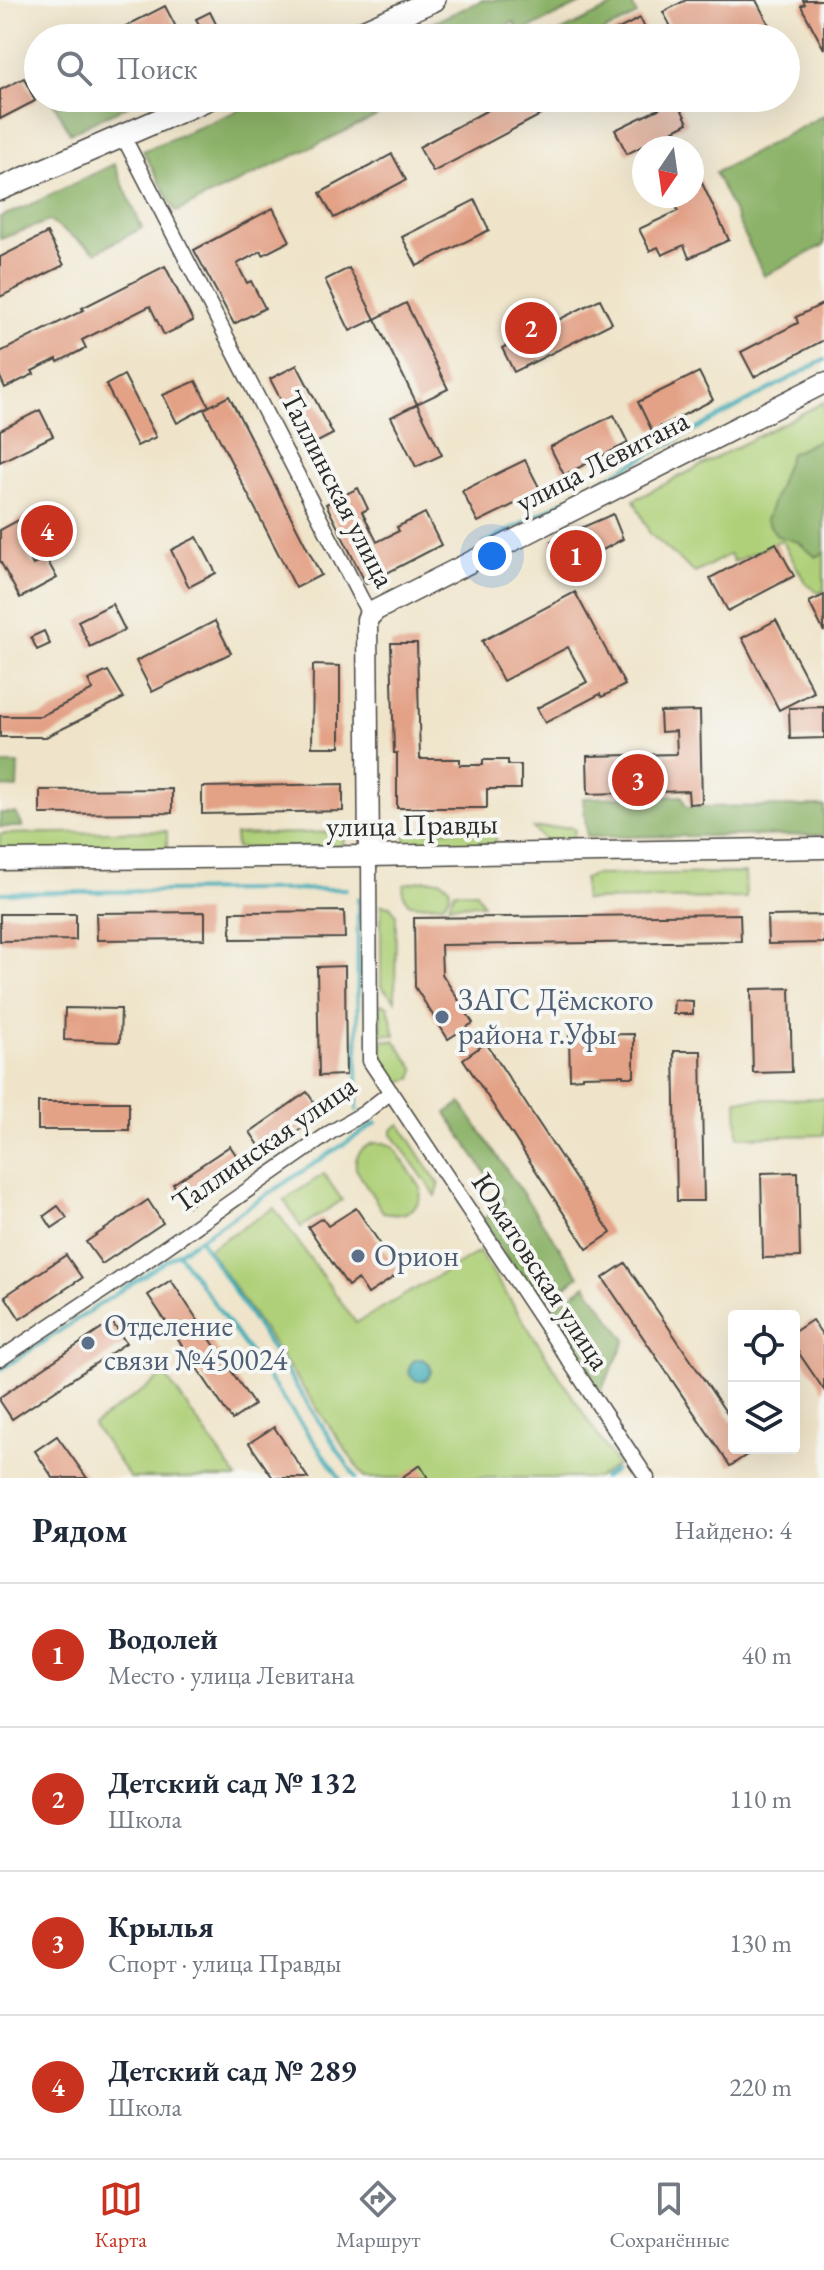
<!DOCTYPE html>
<html lang="ru">
<meta charset="utf-8">
<style>
body{margin:0;font-family:"EB Garamond",serif;background:#f2f2f3;color:#1f2937}
.controls{position:absolute;right:24px;bottom:24px;display:grid;overflow:hidden;border-radius:8px;box-shadow:0 8px 32px #0002}
.controls button{width:72px;height:72px;display:grid;place-items:center;padding:0;border:0;border-bottom:2px solid #e0e1e3;background:#fff;color:#1f2937;font:40px sans-serif}
.compass{position:absolute;left:632px;top:136px;width:72px;height:72px;border-radius:50%;background:#fff;box-shadow:0 8px 32px #0002;rotate:193deg}
.you{position:absolute;left:492px;top:556px;width:28px;height:28px;margin:-20px;border:6px solid #fff;border-radius:50%;background:#1a73e8;box-shadow:0 0 0 12px #1a73e833}
.badge{display:grid;place-items:center;width:52px;height:52px;border-radius:50%;background:#c8321e;color:#fff;font-size:26px;font-weight:700}
.pin{position:absolute;translate:-50% -50%;border:4px solid #fff;box-shadow:0 2px 8px #0006}
.list{margin:0;padding:0;list-style:none}
h2{display:flex;justify-content:space-between;align-items:center;height:104px;margin:0;padding:0 32px;font-size:34px}
h2 small{font-size:26px;font-weight:400;color:#747a83}
.list li{display:grid;grid-template-columns:52px 1fr auto;gap:24px;align-items:center;box-sizing:border-box;height:144px;padding:0 32px;border-top:2px solid #e0e1e3}
.list b{display:block;font-size:30px;white-space:nowrap}
.list p{margin:0;font-size:26px;white-space:nowrap;color:#747a83}
.list em{font-size:26px;font-style:normal;color:#747a83}
.icon{flex:none;width:44px;height:44px;fill:none;stroke:currentColor;stroke-width:2;stroke-linecap:round;stroke-linejoin:round}
.map{position:relative;flex:none;width:824px;height:1478px;overflow:hidden}
.search{position:absolute;background:#fff;box-shadow:0 8px 32px #0002;left:24px;right:24px;top:24px;height:88px;display:flex;align-items:center;gap:20px;box-sizing:border-box;padding:0 28px;border-radius:44px;color:#747a83;font-size:30px}
.sheet{height:680px;background:#fff}
nav{display:flex;justify-content:space-around;align-items:center;box-sizing:border-box;height:112px;border-top:2px solid #e0e1e3;background:#fff;font-size:22px;color:#747a83}
nav a{display:grid;justify-items:center;gap:4px}
nav .on{color:#c8321e}
.map>svg:first-child{display:block}
</style>
<div class="map">
<svg width="824" height="1478" viewBox="0 0 824 1478">
<rect width="100%" height="100%" fill="#f6f6f2"/>
<filter id="ink" filterUnits="userSpaceOnUse"><feTurbulence type="fractalNoise" baseFrequency=".0125" numOctaves="2"/><feDisplacementMap in="SourceGraphic" scale="16" xChannelSelector="R" yChannelSelector="G"/><feConvolveMatrix kernelMatrix="1 2 1 2 8 2 1 2 1" color-interpolation-filters="sRGB"/></filter>
<filter id="wash" filterUnits="userSpaceOnUse"><feTurbulence type="fractalNoise" baseFrequency=".006" numOctaves="4" result="noise"/><feDisplacementMap in="SourceGraphic" scale="32" xChannelSelector="R" yChannelSelector="G"/><feGaussianBlur stdDeviation="1.8" result="paint"/><feColorMatrix in="noise" values="0 0 0 0 0 0 0 0 0 0 0 0 0 0 0 0 0 1.4 0 .05"/><feComposite in="paint" operator="in"/></filter>
<g filter="url(#wash)">
<rect width="100%" height="100%" fill="#efe4c9"/>
<g fill="#afd078" stroke="#6d7e52" stroke-width="2">
<path d="M824,402v189l-4,2 -14,-9 -24,-44 -48,22 -4,-8 -35,19 -45,-39 -16,-34z"/>
<path d="M570,827l5,3 -3,12 -26,3 -4,-8 -9,-9z"/>
<path d="M496,829v15l-91,2 1,-15z"/>
<path d="M167,831v18l-167,4v-19z"/>
<path d="M338,832l4,3 2,7 -3,5 -105,1 -1,-13z"/>
<path d="M745,873l1,25 -162,2v-21l9,-4z"/>
<path d="M425,880h15l9,6 1,8 -6,10 -29,1 -7,-2 -5,-10 1,-9z"/>
<path d="M455,891l21,1 7,12 -34,1z"/>
<path d="M381,905l9,1 6,8 -1,86 -14,-14z"/>
<path d="M380,1004l8,2 7,29 -13,-1z"/>
<path d="M382,1040l13,1 20,29 -3,8 -13,6c-21,-12 -16,-22 -17,-44z"/>
<path d="M824,1098v37l-86,2 -1,-37z"/>
<path d="M400,1124l39,61 -3,11 -44,-62v-4z"/>
<path d="M374,1143h10l9,3 28,42c1,22 -19,31 -38,24l-27,-43c-2,-14 5,-21 18,-26z"/>
<path d="M324,1174l18,26 -41,27 -17,-27z"/>
<path d="M274,1208l82,115 123,-71 138,213 -20,13h-232l-157,-229z"/>
<path d="M165,1375l72,103h-107l-37,-53z"/>
</g>
<g fill="#8bb268" stroke="#5b6e4a" stroke-width="2">
<path d="M483,0h106l-69,33 -6,-11 -29,16h-87z"/>
<path d="M626,0h4l7,15 -46,23h-43z"/>
<path d="M51,98h76l2,7 -59,28z"/>
<path d="M267,98h102l8,18 -201,96 -33,-61z"/>
<path d="M824,115v130l-60,31 -49,-103z"/>
<path d="M114,164l28,64 -46,24 -47,-31 -49,18v-22l28,-11z"/>
<path d="M824,437v116l-8,4 -18,-15 -21,-6 -11,-16 24,-66z"/>
<path d="M0,764h18l-1,24 -17,-1z"/>
<path d="M682,796l4,11 138,-1v29l-237,2 -4,-39z"/>
<path d="M0,813h16l7,14h-23z"/>
<path d="M461,1103l118,173 -39,31 -58,-86 22,-20 -58,-88z"/>
<path d="M586,1285l40,55 -28,57 -53,-83z"/>
</g>
<circle fill="#3babb6" stroke="#336b70" stroke-width="2" cx="420" cy="1370" r="11"/>
<g fill="none" stroke-linecap="round" stroke-linejoin="round">
<g stroke="#3babb6" stroke-width="4">
<path d="M484,544l340,-184"/>
<path d="M0,893l346,-4"/>
<path d="M357,1110l1,-212"/>
<path d="M200,1239l156,239"/>
<path d="M178,1253l162,225"/>
<path d="M0,1370l376,-247"/>
<path d="M603,1478l12,-8"/>
</g>
</g>
<g id="blocks">
<g fill="#e3a186">
<path d="M686,0h70l20,38h-34l-4,-8 -14,8h-47l-14,-26z"/>
<path d="M803,0h21v49l-23,-43 4,-2z"/>
<path d="M165,6l11,21 -21,11h-31l-4,-9z"/>
<path d="M210,12l13,26h-17l-10,-19z"/>
<path d="M640,18l10,20h-49z"/>
<path d="M24,78l11,23 -35,18v-29z"/>
<path d="M510,98h31l7,13 -115,61 -14,-25z"/>
<path d="M677,100l11,23 -61,31 -12,-24z"/>
<path d="M392,154l14,26 -72,38 -14,-25z"/>
<path d="M692,162l37,78 -40,18 -5,-13 -22,10 -4,-8 -8,4 -11,-22 39,-18 -7,-15h21z"/>
<path d="M475,200l14,30 -72,36 -15,-29z"/>
<path d="M273,208l17,33 -27,14 -2,-4 -24,13 10,19 4,-2 14,27 -31,16 -40,-74z"/>
<path d="M47,233l17,32 -64,32v-40z"/>
<path d="M165,266l28,55 -29,14 -14,-29 -68,34 4,8 -28,14 -1,-3 -25,12 2,3 -29,14 -5,-11v-25l84,-42 -2,-2z"/>
<path d="M349,268l26,51 -25,12 -25,-51z"/>
<path d="M600,299l12,24 -98,49 -12,-24z"/>
<path d="M406,303l42,86 -31,15 -42,-85z"/>
<path d="M824,303v37l-70,37 -13,-25 57,-29 -2,-6z"/>
<path d="M297,365l36,69 -27,14 -36,-69z"/>
<path d="M699,372l14,28 -61,31 -14,-29z"/>
<path d="M124,375l32,62 -19,9 -31,-61z"/>
<path d="M196,381l13,25 -32,17 -14,-28z"/>
<path d="M229,396l92,179 -25,13 -92,-179z"/>
<path d="M417,404l25,51 -26,12 -25,-50z"/>
<path d="M40,410l13,26 -53,26v-32z"/>
<path d="M614,415l14,28 -64,32 -14,-28z"/>
<path d="M525,460l16,31 -63,31 -16,-31z"/>
<path d="M358,488l10,21 -6,3 15,30 22,-11 -2,-4 28,-14 16,32 -75,39 -40,-80z"/>
<path d="M613,514l10,25 -57,31 -15,-29z"/>
<path d="M26,516l10,19 -15,8 12,22 13,-7 11,20 -37,20 -20,-37v-31z"/>
<path d="M197,537l19,36 -27,14 -18,-37z"/>
<path d="M776,543l18,33 -66,35 -18,-33z"/>
<path d="M575,592l50,93 -23,12 -2,-3 -55,29 -8,-15 50,-26 -19,-35 -65,34 -21,-40z"/>
<path d="M824,595v37l-15,-30z"/>
<path d="M112,604l13,26 -35,17 -12,-26z"/>
<path d="M776,620l38,72 -35,18 -37,-72z"/>
<path d="M215,621l16,32 -79,39 -16,-31z"/>
<path d="M44,631l6,13 -13,6 -6,-13z"/>
<path d="M391,643h26l3,116h40v6h23v-5h25v5h13v24h-34v19h-90v-55h-3z"/>
<path d="M313,665l27,1v81h-28z"/>
<path d="M108,671l16,27 -78,39h-46v-21h41l52,-26 -5,-10z"/>
<path d="M824,707v31l-34,1 -1,-31z"/>
<path d="M700,711l2,92 -13,1 -1,-13 -100,3 -1,-38 90,-2 -1,-23 -15,1 -1,-20z"/>
<path d="M343,784v27l-141,3v-27z"/>
<path d="M172,789v24l-132,1v-24z"/>
<path d="M344,911l1,27 -114,1v-27z"/>
<path d="M205,912v27l-108,1 -1,-27z"/>
<path d="M0,914h76v26l-76,1z"/>
<path d="M740,914l1,27 -300,4 1,29 31,49 -25,16 -33,-52 -1,-69z"/>
<path d="M824,915v28l-56,1 -1,-28z"/>
<path d="M345,966l1,109 -27,1 -2,-109z"/>
<path d="M790,988l2,84 -39,1 -2,-84z"/>
<path d="M674,1000l19,1v13h-20z"/>
<path d="M65,1008l56,1 -1,33 -56,-2z"/>
<path d="M634,1034v43h-11v-2l-41,1v2l-12,1 -1,-44z"/>
<path d="M486,1043l125,190 -24,16 -124,-190z"/>
<path d="M674,1051h27l3,150h-27z"/>
<path d="M307,1092l15,22 -57,40 -15,-22z"/>
<rect x="38" y="1102" width="91" height="28"/>
<path d="M230,1146l15,22 -57,38 -15,-22z"/>
<path d="M798,1172l2,85 -37,1 -2,-85z"/>
<path d="M148,1200l15,23 -61,41 -16,-22z"/>
<path d="M58,1206l9,12 -15,10 -8,-12z"/>
<path d="M356,1208l44,65 -32,21 -10,-15 -10,7 -40,-59 14,-9 6,8z"/>
<path d="M66,1255l16,23 -62,41 -15,-23z"/>
<path d="M625,1263l109,161v24h23l-27,18 -127,-188z"/>
<path d="M171,1280l83,125 -22,15 -84,-125z"/>
<path d="M812,1320l12,17v53l-30,-44v-14z"/>
<path d="M112,1322l14,21 -114,76 -12,-18v-4z"/>
<path d="M274,1427l34,51h-35l-24,-35z"/>
<path d="M57,1436l30,42h-34l-18,-27z"/>
<path d="M420,1465l8,13h-27z"/>
</g>
</g>
</g>
<g filter="url(#ink)">
<use href="#blocks" fill-opacity="0" stroke="#484743" stroke-width="2"/>
<g fill="none" stroke-linecap="round" stroke-linejoin="round">
<defs>
<g id="street">
<path d="M123,136l243,472 1,11"/>
<path d="M369,856l1,205 277,417"/>
<path d="M0,1359l113,-75 218,-152 33,-19 27,-21"/>
</g>
<g id="secondary">
<path d="M369,856l-2,-237 9,-9 448,-227"/>
<path d="M0,860l369,-4 455,-8"/>
</g>
<g id="primary">
<path d="M348,38l86,-38"/>
<path d="M0,189l210,-91"/>
</g>
</defs>
<use href="#street" stroke="#484743" stroke-width="17"/>
<use href="#secondary" stroke="#484743" stroke-width="23"/>
<use href="#primary" stroke="#484743" stroke-width="25"/>
<use href="#street" stroke="#fff" stroke-width="14"/>
<use href="#secondary" stroke="#fff" stroke-width="20"/>
<use href="#primary" stroke="#fff" stroke-width="22"/>
</g>
</g>
<g fill="#5c6f8a" stroke="#f6f6f2" stroke-width="3">
<circle cx="442" cy="1017" r="8"/>
<circle cx="358" cy="1256" r="8"/>
<circle cx="88" cy="1343" r="8"/>
</g>
<g text-anchor="middle" stroke-width="8" stroke-linejoin="round" paint-order="stroke">
<g font-size="30" fill="#2b2b2b" stroke="#f6f6f2">
<text transform="translate(602 461) rotate(-27)" y="10">улица Левитана</text>
<text transform="translate(338 489) rotate(63)" y="10">Таллинская улица</text>
<text transform="translate(412 825) rotate(-1)" y="10">улица Правды</text>
<text transform="translate(264 1144) rotate(-35)" y="10">Таллинская улица</text>
<text transform="translate(541 1271) rotate(57)" y="10">Юматовская улица</text>
</g>
<g font-size="30" fill="#4e5e75" stroke="#f6f6f2" text-anchor="start">
<text x="458" y="1010">ЗАГС Дёмского<tspan x="458" dy="34">района г.Уфы</tspan></text>
<text x="374" y="1266">Орион</text>
<text x="104" y="1336">Отделение<tspan x="104" dy="34">связи №450024</tspan></text>
</g>
</g>
</svg>
<div class="controls">
<button><svg class="icon" aria-label="locate" viewBox="0 0 24 24"><circle cx="12" cy="12" r="6"/><path d="M12 2v4M12 18v4M2 12h4M18 12h4"/></svg></button>
<button><svg class="icon" aria-label="layers" viewBox="0 0 24 24"><path d="M12 4l9 5-9 5-9-5zM3 14l9 5 9-5"/></svg></button>
</div>
<svg class="compass" viewBox="-18 -18 36 36"><path d="M0-13l5 13h-10z" fill="#e53935"/><path d="M0 13l5-13h-10z" fill="#747a83"/></svg>
<div class="you"></div>
<div class="pin badge" style="left:576px;top:556px">1</div>
<div class="pin badge" style="left:531px;top:328px">2</div>
<div class="pin badge" style="left:638px;top:780px">3</div>
<div class="pin badge" style="left:47px;top:531px">4</div>
<div class="search"><svg class="icon" aria-label="search" viewBox="0 0 24 24"><circle cx="10" cy="10" r="6"/><path d="M15 15l6 6"/></svg>Поиск</div>
</div>
<section class="sheet">
<h2>Рядом<small>Найдено: 4</small></h2>
<ul class="list">
<li><span class="badge">1</span><div><b>Водолей</b><p>Место · улица Левитана</p></div><em>40 m</em></li>
<li><span class="badge">2</span><div><b>Детский сад № 132</b><p>Школа</p></div><em>110 m</em></li>
<li><span class="badge">3</span><div><b>Крылья</b><p>Спорт · улица Правды</p></div><em>130 m</em></li>
<li><span class="badge">4</span><div><b>Детский сад № 289</b><p>Школа</p></div><em>220 m</em></li>
</ul>
</section>
<nav>
<a class="on"><svg class="icon" aria-label="map" viewBox="0 0 24 24"><path d="M3 6l6-2 6 2 6-2v14l-6 2-6-2-6 2zM9 4v14M15 6v14"/></svg>Карта</a>
<a><svg class="icon" aria-label="directions" viewBox="0 0 24 24"><path d="M12 3l9 9-9 9-9-9zM9 14v-3h6M13 9l2 2-2 2"/></svg>Маршрут</a>
<a><svg class="icon" aria-label="saved" viewBox="0 0 24 24"><path d="M7 4h10v16l-5-4-5 4z"/></svg>Сохранённые</a>
</nav>
